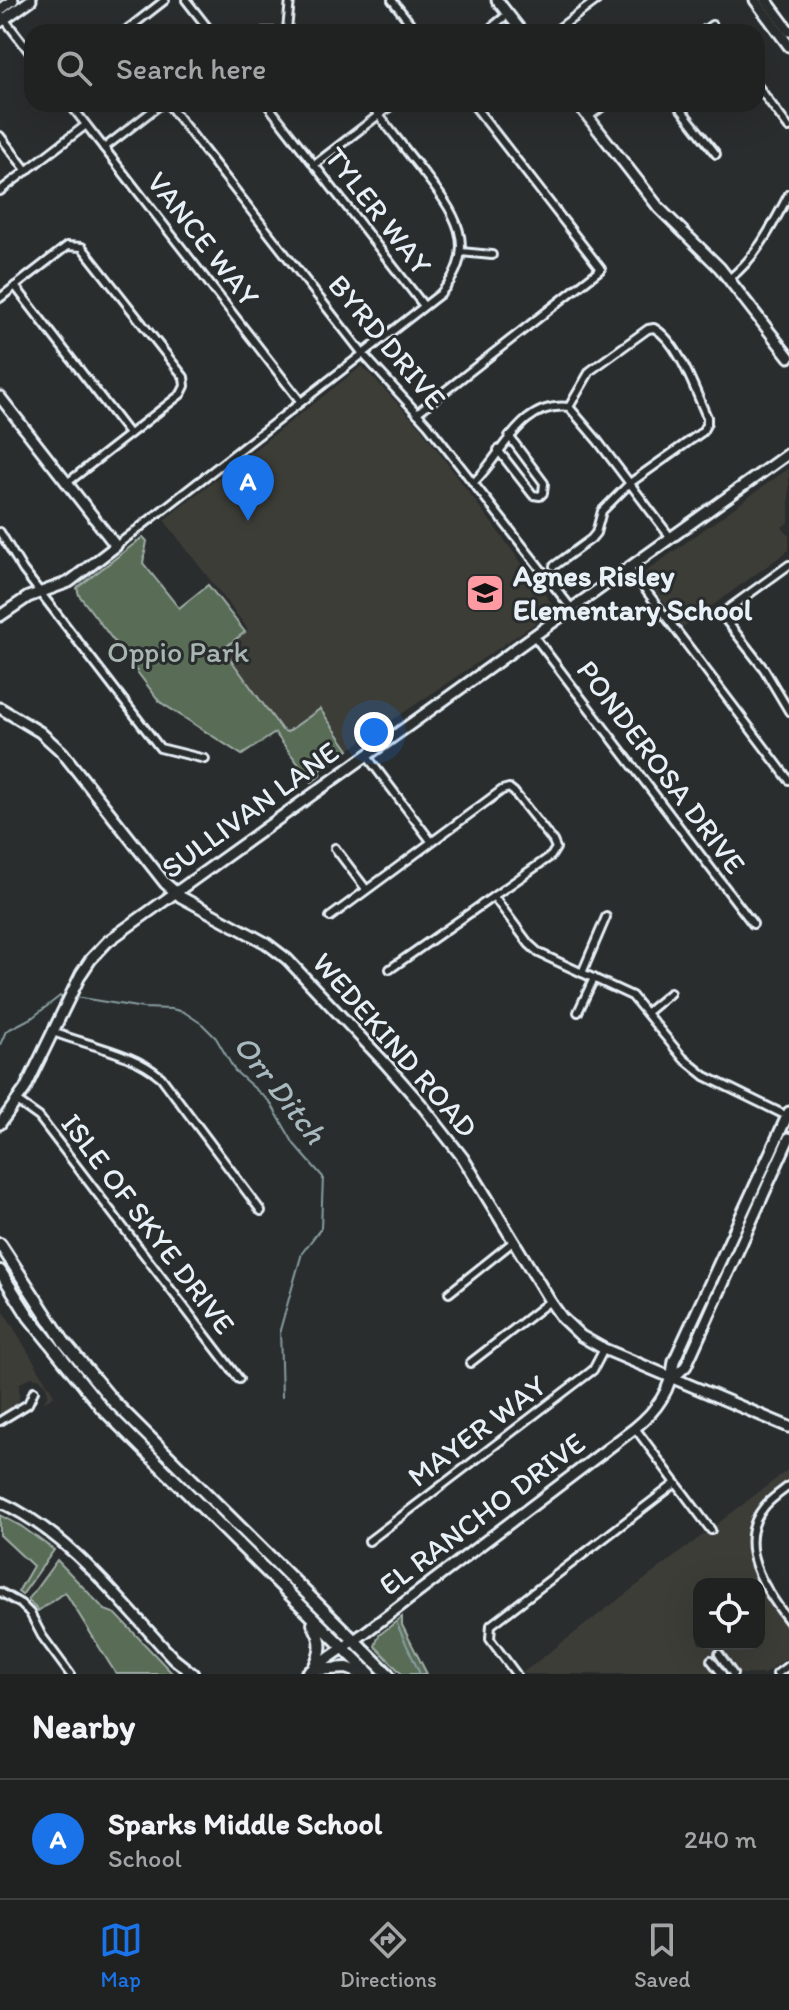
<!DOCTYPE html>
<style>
body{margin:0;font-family:Itim,sans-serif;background:#2d2f2f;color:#f1f3f6}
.controls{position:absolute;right:24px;bottom:24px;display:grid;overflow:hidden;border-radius:16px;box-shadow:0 8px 32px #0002}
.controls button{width:72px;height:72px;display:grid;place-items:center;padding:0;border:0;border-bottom:2px solid #3d3f40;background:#202222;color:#f1f3f6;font:40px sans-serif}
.you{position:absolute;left:374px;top:732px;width:28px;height:28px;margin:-20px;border:6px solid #fff;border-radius:50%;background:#1a73e8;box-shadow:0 0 0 12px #1a73e833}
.badge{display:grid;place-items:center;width:52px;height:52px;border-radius:50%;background:#1a73e8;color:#fff;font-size:26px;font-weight:700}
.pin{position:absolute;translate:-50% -66px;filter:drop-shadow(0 2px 4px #0008)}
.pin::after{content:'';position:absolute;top:42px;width:28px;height:24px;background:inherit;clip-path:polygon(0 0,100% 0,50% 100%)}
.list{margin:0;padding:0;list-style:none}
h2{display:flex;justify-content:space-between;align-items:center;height:104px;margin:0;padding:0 32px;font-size:34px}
h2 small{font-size:26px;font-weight:400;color:#a2a4a5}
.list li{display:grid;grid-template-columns:52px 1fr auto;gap:24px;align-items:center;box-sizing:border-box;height:120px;padding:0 32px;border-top:2px solid #3d3f40}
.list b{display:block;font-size:30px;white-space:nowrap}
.list p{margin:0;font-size:26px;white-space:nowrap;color:#a2a4a5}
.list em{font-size:26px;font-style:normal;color:#a2a4a5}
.icon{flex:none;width:44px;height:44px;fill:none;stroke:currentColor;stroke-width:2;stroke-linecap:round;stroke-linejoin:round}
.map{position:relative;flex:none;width:789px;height:1674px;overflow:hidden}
.search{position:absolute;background:#202222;box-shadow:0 8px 32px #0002;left:24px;right:24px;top:24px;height:88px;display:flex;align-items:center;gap:20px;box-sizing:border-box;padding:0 28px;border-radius:24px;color:#a2a4a5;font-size:30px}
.sheet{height:224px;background:#202222}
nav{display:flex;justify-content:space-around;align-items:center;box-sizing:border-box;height:112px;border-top:2px solid #3d3f40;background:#202222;font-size:22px;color:#a2a4a5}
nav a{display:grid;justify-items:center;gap:4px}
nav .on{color:#1a73e8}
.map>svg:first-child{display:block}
</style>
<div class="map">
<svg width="789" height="1674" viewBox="0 0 789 1674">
<rect width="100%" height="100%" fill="#2a2d2e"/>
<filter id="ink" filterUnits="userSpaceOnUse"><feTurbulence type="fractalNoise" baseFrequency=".0125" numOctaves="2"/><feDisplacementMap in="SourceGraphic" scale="16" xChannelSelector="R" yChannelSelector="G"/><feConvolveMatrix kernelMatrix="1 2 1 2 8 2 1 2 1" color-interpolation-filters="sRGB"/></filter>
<g filter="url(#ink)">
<g fill="#3d3c38" fill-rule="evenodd">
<path d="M362,366l58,61 136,182 -206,140 -29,-41 -34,24 -5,-1 -59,-82 25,-20 -84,-109z"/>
<path d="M789,468v54l-7,5 7,9v14l-106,77 -37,-49 -1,-6z"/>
<path d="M0,1305l54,90 -10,8 4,-10 -3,-10 -7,-5 -7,-1 -12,7v17l-3,3 -16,10z"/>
<path d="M789,1469v9l-22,19 -11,15 -9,31 6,31 36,55v27l-25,18h-243zM699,1584h60v60h-60z"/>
</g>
<g fill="#596c57" stroke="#a0aea8" stroke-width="2">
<path d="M143,537l4,4 -4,22 36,45 29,-23 37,47 -22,17 59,81 5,2 33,-23 29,41 -30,21 2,4 -9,7 -37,-49 -33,22 -82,-53 -81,-107 -2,-7z"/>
<path d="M0,1515l21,11 33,24 -32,45 -4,-3 15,-26 -33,-31z"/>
<path d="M57,1560l48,50 11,4 57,60h-57l-51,-82 -27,19 -10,-11z"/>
<path d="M402,1617v8l25,49h-25l-27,-28 4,-11z"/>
</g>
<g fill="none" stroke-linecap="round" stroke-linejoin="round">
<g stroke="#879da1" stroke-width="2">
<path d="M75,997l68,11 29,1 12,3 18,12 14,14 19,33 35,31 24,42 29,33 -2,51 -19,25 -22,77 2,67"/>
<path d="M0,1045l6,-14 27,-14 27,-21h4"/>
<path d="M397,1624l23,50"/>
</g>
<defs>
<g id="street">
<path d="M186,0l25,32"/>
<path d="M392,0l25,32"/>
<path d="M2,16l30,39"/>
<path d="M287,30l3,-30"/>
<path d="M124,32l41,-32"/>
<path d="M263,32h32"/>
<path d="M486,32l22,-18"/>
<path d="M554,32l43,-32"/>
<path d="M702,32l10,-7 5,7"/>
<path d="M757,85l32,43"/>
<path d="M70,104l231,298"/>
<path d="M168,104l195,250 65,71 144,184"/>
<path d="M267,104l157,202"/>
<path d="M677,104l39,50"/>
<path d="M588,117l18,-13"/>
<path d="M0,136l27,35"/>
<path d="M104,148l57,-44"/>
<path d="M314,165l79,-61"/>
<path d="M0,191l86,-66"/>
<path d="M461,252l31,3"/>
<path d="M729,279c28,-22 43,-53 60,-85"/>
<path d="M15,286l114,148"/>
<path d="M0,298l67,-52 15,1 102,130 1,9 -4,8 -114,89"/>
<path d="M417,413l184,-144 -128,-165"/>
<path d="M498,450l35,45 7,1 3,-3 1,-10 -35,-47"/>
<path d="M473,483c29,-26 46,-82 96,-76l28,33 74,98"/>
<path d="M0,532l23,38 137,178 45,11"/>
<path d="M116,546l324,-252c43,-48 12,-85 -20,-126 -17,-21 -33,-43 -50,-64"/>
<path d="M789,565l-65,47 1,7 39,50 25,42"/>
<path d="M554,566l37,-27 5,-6 6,-22 28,-28 72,-51 5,-9v-6c-12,-26 -28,-75 -53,-89l-6,1 -58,42 -21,36"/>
<path d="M629,568l160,212"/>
<path d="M534,636l219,288"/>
<path d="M366,755l65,86"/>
<path d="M335,848l31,41"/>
<path d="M494,897l35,47 10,9 93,43 51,62 22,18 82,40"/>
<path d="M330,917l172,-127 7,-2 5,4 39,49 3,7 -5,8 -161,113"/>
<path d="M582,973l24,-56"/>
<path d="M578,1012l16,-34"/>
<path d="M647,1012l23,-19"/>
<path d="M53,1032c36,14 79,20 108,45l100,134"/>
<path d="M18,1102l21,15 200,262"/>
<path d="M449,1293l65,-52"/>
<path d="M470,1363l80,-62"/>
<path d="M0,1421l28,-17 6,-13"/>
<path d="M635,1428l76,102"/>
<path d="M789,1486c-8,6 -17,12 -24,20 -32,38 0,84 24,115"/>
<path d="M369,1541l224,-171 11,-21"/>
<path d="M0,1592l21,12 9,9 12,23 28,38"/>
<path d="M719,1654l14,20"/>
<path d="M711,1660l11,14"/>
<path d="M516,1674l-26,-35 1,-14 185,-142"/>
<path d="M777,1674l12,-9"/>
</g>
<g id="secondary">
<path d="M497,0l25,32"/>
<path d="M755,0l34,46"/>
<path d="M766,0l23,31"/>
<path d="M0,10l13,-10"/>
<path d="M0,22l31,-22"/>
<path d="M578,104l81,104 61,60 69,89"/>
<path d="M0,397l116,149 -47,36 -41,15 -28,19"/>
<path d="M0,708l40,24 22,20 103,131 16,14 85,46 21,16 98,104 36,41 42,54 87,143 12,17 19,18 23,13 185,78"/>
<path d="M0,1124l25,-35 56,-115 10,-15 17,-18 681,-488"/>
<path d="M672,1379l14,-13 103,-228"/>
<path d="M0,1502c70,31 123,103 174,157l19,15"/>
<path d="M306,1674l57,-40 272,-206c22,-18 36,-38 39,-67l115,-249"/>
</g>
<g id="primary">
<path d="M0,1244l64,98 49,59 275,273"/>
<path d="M0,1271l29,46 73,91 268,266"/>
<path d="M313,1670c9,-18 11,-29 0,-46"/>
<path d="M313,1670l34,-2 16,6"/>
</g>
</defs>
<use href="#street" stroke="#e8f1f8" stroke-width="12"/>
<use href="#secondary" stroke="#e8f1f8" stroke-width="15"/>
<use href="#primary" stroke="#e8f1f8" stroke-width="16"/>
<use href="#street" stroke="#2a2d2e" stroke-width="6"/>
<use href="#secondary" stroke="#2a2d2e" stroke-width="9"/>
<use href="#primary" stroke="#2a2d2e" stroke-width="10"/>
</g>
</g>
<defs>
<symbol id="school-square" viewBox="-11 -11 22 22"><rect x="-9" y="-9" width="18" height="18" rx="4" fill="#ff9aa2" stroke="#2a2d2e"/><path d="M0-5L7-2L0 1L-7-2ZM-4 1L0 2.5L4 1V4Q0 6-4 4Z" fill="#111"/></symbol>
</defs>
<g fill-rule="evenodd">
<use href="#school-square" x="463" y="571" width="44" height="44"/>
</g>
<g text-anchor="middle" stroke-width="6" stroke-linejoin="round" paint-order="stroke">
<g font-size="30" fill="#e8f1f8" stroke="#2a2d2e">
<text transform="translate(378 211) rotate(52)" y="10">TYLER WAY</text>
<text transform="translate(203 239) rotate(52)" y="10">VANCE WAY</text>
<text transform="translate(387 342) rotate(50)" y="10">BYRD DRIVE</text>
<text transform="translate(661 767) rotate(53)" y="10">PONDEROSA DRIVE</text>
<text transform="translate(250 810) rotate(-36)" y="10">SULLIVAN LANE</text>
<text transform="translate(395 1045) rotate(49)" y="10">WEDEKIND ROAD</text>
<text transform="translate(148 1224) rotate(53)" y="10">ISLE OF SKYE DRIVE</text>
<text transform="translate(477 1431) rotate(-37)" y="10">MAYER WAY</text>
<text transform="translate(482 1514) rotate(-37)" y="10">EL RANCHO DRIVE</text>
</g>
<g font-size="30" font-weight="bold" fill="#e8f1f8" stroke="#2a2d2e" text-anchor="start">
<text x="513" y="586">Agnes Risley<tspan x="513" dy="34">Elementary School</tspan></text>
</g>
<g font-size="30" fill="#a8b5b0" stroke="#2a2d2e">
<text x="178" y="662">Oppio Park</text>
</g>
<g font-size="32" font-style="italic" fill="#a7b9be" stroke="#2a2d2e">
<text transform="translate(280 1089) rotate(52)" y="11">Orr Ditch</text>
</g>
</g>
</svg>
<div class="controls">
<button><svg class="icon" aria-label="locate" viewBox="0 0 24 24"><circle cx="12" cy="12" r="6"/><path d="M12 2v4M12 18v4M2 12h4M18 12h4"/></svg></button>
</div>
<div class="you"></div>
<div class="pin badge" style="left:248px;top:521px">A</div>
<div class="search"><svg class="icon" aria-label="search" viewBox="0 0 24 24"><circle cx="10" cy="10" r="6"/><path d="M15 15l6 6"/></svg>Search here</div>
</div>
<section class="sheet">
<h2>Nearby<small></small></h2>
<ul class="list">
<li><span class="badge">A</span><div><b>Sparks Middle School</b><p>School</p></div><em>240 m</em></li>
</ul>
</section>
<nav>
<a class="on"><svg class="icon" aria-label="map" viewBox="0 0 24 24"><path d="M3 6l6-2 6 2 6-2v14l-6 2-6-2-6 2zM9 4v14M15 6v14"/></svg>Map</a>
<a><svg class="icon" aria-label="directions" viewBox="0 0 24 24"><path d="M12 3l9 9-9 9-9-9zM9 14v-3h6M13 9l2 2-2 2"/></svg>Directions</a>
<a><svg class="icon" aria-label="saved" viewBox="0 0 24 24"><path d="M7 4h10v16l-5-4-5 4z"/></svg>Saved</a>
</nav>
